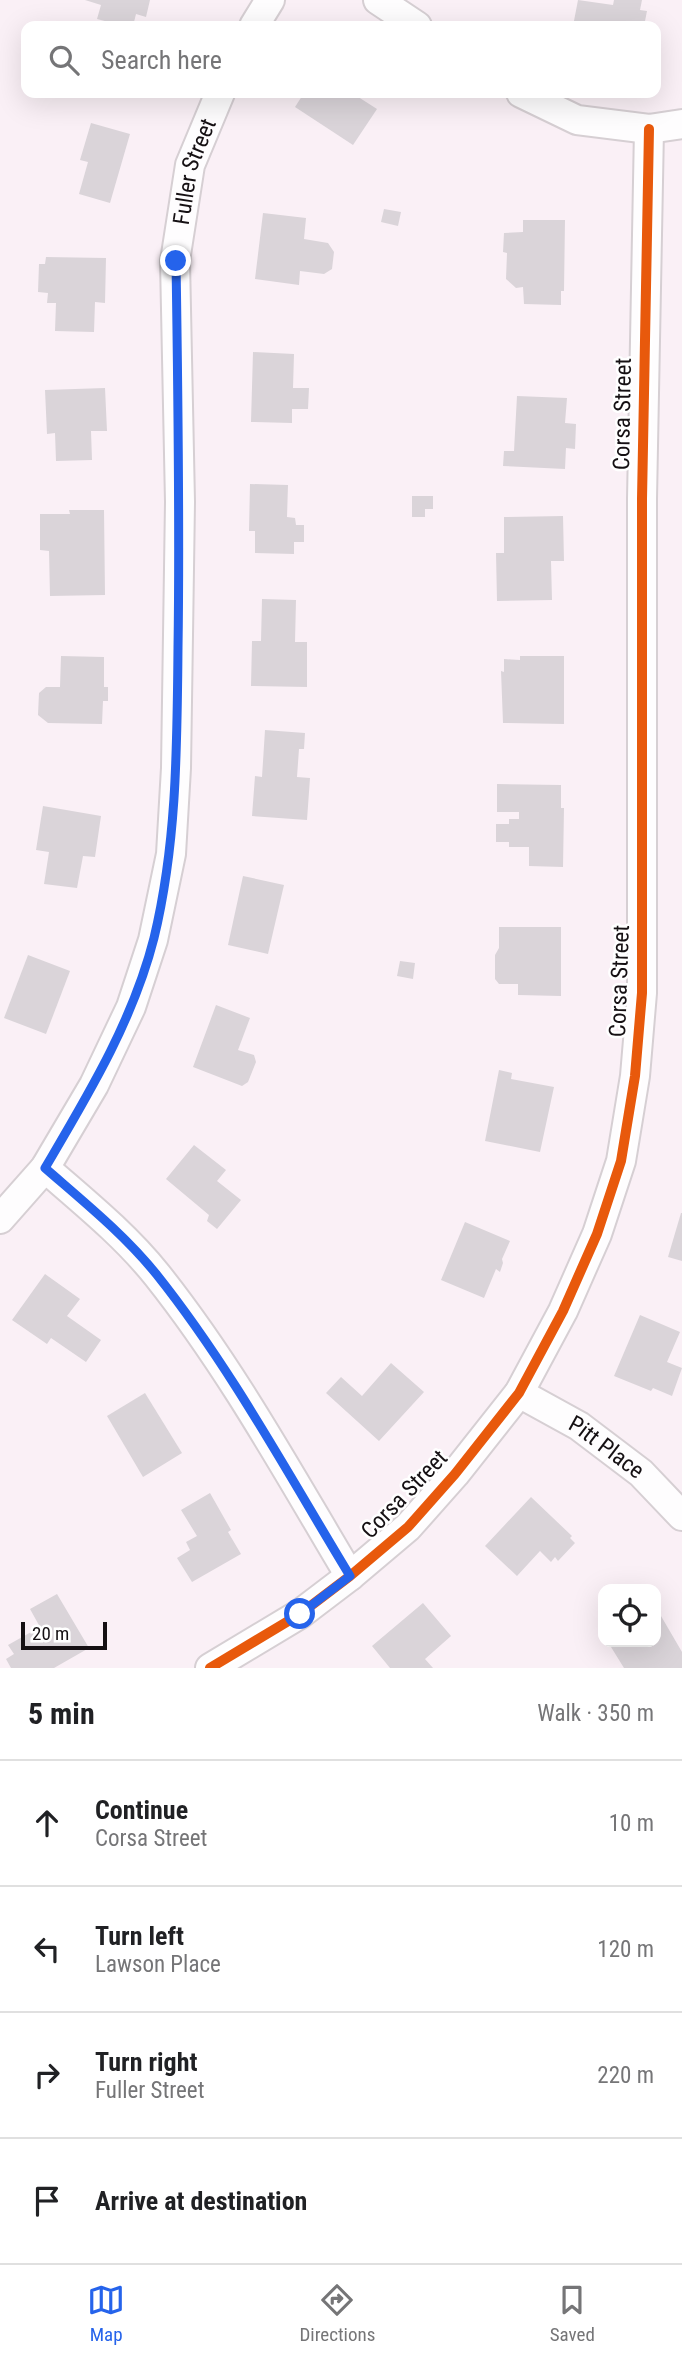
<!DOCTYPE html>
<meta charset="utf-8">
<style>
body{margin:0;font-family:"Roboto Condensed",sans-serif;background:#f6f6f6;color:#202124}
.controls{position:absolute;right:21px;bottom:21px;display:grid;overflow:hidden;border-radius:14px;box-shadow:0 7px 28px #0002}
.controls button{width:63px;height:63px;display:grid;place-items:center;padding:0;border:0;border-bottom:2px solid #e0e0e0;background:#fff;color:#202124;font:35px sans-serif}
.scale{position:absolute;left:21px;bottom:18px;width:86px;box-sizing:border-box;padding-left:7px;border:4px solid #151013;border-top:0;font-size:19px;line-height:24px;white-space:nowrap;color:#151013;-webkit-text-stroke:5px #fff;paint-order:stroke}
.stop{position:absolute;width:21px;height:21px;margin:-16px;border:5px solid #2563eb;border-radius:50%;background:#fff}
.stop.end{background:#2563eb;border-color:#fff;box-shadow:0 2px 7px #0008}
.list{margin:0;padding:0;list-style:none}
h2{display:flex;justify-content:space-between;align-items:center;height:91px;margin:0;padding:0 28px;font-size:30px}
h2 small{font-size:23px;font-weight:400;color:#757577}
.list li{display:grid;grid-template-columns:46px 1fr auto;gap:21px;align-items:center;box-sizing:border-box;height:126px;padding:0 28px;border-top:2px solid #e0e0e0}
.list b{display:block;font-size:26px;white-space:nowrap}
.list p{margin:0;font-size:23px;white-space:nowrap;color:#757577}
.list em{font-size:23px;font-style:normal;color:#757577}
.icon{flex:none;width:38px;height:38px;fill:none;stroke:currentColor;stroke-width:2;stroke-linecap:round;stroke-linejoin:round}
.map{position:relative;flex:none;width:682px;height:1668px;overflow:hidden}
.search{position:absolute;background:#fff;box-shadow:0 7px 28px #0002;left:21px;right:21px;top:21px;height:77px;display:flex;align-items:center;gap:18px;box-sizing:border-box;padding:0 24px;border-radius:14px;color:#757577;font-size:26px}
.sheet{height:595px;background:#fff}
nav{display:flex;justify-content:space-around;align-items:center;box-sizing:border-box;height:98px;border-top:2px solid #e0e0e0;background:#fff;font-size:19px;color:#757577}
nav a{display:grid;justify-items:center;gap:4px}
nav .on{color:#2563eb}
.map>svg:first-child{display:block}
</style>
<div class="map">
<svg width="682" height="1668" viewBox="0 0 682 1668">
<rect width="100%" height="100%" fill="#faf0f6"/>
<g fill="#dad4d9">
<path d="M85,0h65l-4,17 -10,-3 -3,12h-9l-27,-7 4,-14z"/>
<path d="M578,0l35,5 1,-5h28l-2,10 7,1 -3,15h-71z"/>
<path d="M304,93h48l25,16 -24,36 -58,-38z"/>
<path d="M91,123l39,11 -20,69 -31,-9 9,-32 -8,-2z"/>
<path d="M384,209l17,3 -3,14 -17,-4z"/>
<path d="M263,213l43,5 -2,21 24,4 6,9 -2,17 -8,5 -24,-3 -1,14 -44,-6z"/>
<path d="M523,220h42l-1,71h-3v14l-37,-1 -1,-17 -7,1 -10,-9 1,-26 -4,-1 1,-19 19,-1z"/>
<path d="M46,257l60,1 -1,45 -10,-1 -1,30 -39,-1 1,-28h-9l1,-10 -10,-1 1,-28h6z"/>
<path d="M253,352l41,2 -1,34h16l-1,21h-16v14l-41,-1z"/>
<path d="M105,388l2,43h-16l1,29 -36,1 -1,-28 -8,1 -2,-44z"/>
<path d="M517,396l50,2 -2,25 11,1 -1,25 -9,-1 -1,21 -62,-3 1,-15h10z"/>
<path d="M250,484l38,1 -1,32 8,1 1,7h8v17h-10v12l-39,-1v-22h-6z"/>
<path d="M412,496h21v13h-8v8h-13z"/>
<path d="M69,510h35l1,85 -55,1 -1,-45 -9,-1v-36h30z"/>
<path d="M563,516l1,45h-13l1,39 -55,1 -1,-48h8v-36z"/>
<path d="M262,599l34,1 -1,42h12v45l-56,-1 1,-45h9z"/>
<path d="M61,656l43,1v30h4v14h-5l-1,23 -54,-1 -10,-8 1,-22 7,-6h14z"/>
<path d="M520,656h44v68l-61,-1 -2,-52 3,1v-13l16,1z"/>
<path d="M265,730l40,3 -1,16h-5l-2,28 13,1 -3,42 -55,-4 3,-40 7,1z"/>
<path d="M497,784l64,1v23h3l-1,59 -34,-1v-19h-20v-5h-13v-18h13v-5h10v-7h-22z"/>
<path d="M43,806l58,10 -6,41 -12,-1 -6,32 -33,-4 5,-32 -13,-2z"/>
<path d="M243,876l41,9 -16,69 -40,-9z"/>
<path d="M499,927h62v69l-43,-1v-11h-19l-4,-5v-24l4,-7z"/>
<path d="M28,955l42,16 -24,63 -42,-16z"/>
<path d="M400,961l15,2 -2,16 -16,-3z"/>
<path d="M216,1005l34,13 -12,32 16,5 2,7 -8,20 -6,4 -49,-19z"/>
<path d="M499,1070l13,3 -1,6 43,8 -14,65 -55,-11z"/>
<path d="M194,1145l32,25 -9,11 24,19 -24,29 -10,-8 2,-6 -43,-36z"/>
<path d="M681,1213h1v48l-14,-4z"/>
<path d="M465,1222l45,19 -8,18 1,4 -3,9 -4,-3 -12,29 -43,-18z"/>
<path d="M45,1274l35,25 -13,17 34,24 -15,22 -35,-24 -4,6 -35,-24z"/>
<path d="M640,1315l40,17 -13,30 15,6 -10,28 -19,-8 -2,3 -37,-15z"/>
<path d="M391,1363l33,29 -45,49 -53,-48 15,-16 21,19z"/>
<path d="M145,1393l37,60 -39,24 -36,-61z"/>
<path d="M210,1493l21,37 -3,2 13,22 -49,28 -15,-24 13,-8 -4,-8 11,-6 -16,-26z"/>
<path d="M531,1497l41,39 -2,2 5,5 -17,18 -3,-4 -4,5 -11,-11 -23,25 -32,-30z"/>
<path d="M57,1594l32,54 -35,20h-43l-5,-9 8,-5 -6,-9 32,-18 -10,-18z"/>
<path d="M423,1603l28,33 -26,23 8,9h-43l-18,-22z"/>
<path d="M661,1616l21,36v16h-58l-13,-21 8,-5h37v-23z"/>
</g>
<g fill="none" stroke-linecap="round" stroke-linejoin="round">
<defs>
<g id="minor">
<path d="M378,0l39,26"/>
<path d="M254,26l16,-26"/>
<path d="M521,93l56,27 72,9 33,-5"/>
<path d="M45,1168c39,34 80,67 112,107 74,93 132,199 193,301"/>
<path id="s1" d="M0,1219l45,-51 49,-83 37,-78 22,-67 18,-86 5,-86 4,-266 -5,-241 15,-96 30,-72"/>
<path id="s2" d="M519,1393l60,33 62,47 41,43"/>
<path d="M210,1668l90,-54 50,-38 58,-49 47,-53 64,-81 44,-82 34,-77 24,-73 14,-85 7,-83v-494l7,-370"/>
</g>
</defs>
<use href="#minor" stroke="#d6cfd3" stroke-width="32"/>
<use href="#minor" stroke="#fefdfe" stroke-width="28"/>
<defs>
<path id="cycleway" d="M210,1668l90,-54 50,-38 58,-49 47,-53 64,-81 44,-82 34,-77 24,-73 14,-85 7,-83v-494l7,-370"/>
</defs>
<use href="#cycleway" stroke="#fff" stroke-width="15"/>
<use href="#cycleway" stroke="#e8590c" stroke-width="10"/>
</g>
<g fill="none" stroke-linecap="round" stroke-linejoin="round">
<path stroke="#2563eb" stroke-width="9" d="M176,261c2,129 4,258 2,387 -1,98 -1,195 -24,290 -21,83 -66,157 -109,230 39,34 80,67 112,107 74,93 131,199 193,301l-50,38"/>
</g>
<g text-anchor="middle" stroke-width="5" stroke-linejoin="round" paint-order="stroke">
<g font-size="23" fill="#151013" stroke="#fff">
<text dy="8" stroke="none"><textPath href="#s1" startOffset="1094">Fuller Street</textPath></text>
<text transform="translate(622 414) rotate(-89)" y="8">Corsa Street</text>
<text transform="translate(619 981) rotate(-88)" y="8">Corsa Street</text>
<text dy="8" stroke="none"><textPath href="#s2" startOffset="103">Pitt Place</textPath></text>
<text transform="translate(404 1494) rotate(-46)" y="8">Corsa Street</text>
</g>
</g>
</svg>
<div class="controls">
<button><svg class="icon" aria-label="locate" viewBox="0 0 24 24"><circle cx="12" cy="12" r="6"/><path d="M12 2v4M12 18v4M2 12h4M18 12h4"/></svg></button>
</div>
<div class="scale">20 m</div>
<div class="stop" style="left:300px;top:1614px"></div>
<div class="stop end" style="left:176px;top:261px"></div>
<div class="search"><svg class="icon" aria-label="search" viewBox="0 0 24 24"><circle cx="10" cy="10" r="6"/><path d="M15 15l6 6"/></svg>Search here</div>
</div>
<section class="sheet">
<h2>5 min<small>Walk · 350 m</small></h2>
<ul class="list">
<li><svg class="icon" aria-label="ahead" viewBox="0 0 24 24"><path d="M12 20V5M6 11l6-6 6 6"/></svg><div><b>Continue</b><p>Corsa Street</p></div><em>10 m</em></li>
<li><svg class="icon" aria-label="left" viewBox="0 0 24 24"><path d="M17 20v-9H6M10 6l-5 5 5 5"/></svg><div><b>Turn left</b><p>Lawson Place</p></div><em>120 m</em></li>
<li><svg class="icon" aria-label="right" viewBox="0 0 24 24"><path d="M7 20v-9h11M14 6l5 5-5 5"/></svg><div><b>Turn right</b><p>Fuller Street</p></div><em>220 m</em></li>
<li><svg class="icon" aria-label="arrive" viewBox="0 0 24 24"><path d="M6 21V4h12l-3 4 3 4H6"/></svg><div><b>Arrive at destination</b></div></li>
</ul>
</section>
<nav>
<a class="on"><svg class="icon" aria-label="map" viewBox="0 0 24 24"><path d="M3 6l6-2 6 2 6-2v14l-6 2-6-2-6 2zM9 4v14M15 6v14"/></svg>Map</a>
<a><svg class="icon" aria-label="directions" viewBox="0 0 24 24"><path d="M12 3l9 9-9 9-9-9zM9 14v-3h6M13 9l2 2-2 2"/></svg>Directions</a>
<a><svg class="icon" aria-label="saved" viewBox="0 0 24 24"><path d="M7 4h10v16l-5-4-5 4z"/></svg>Saved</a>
</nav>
